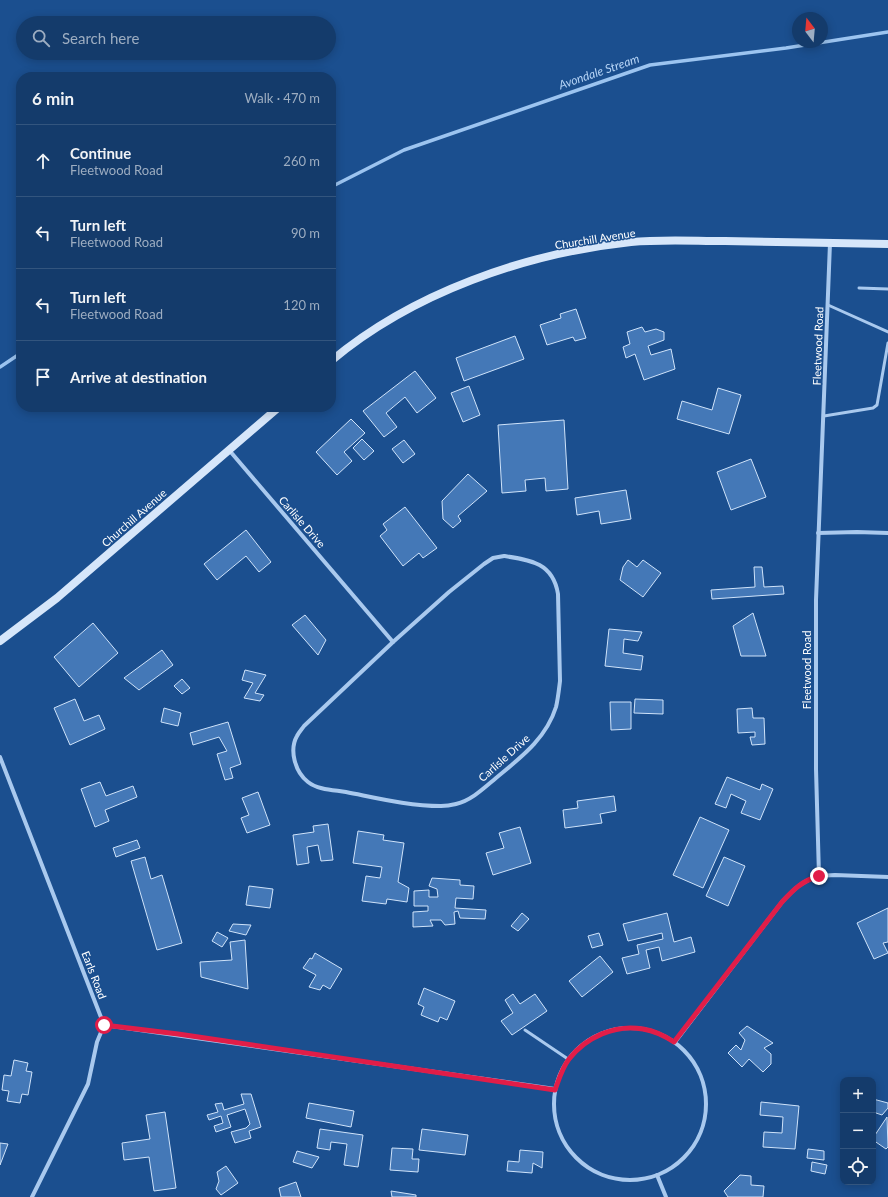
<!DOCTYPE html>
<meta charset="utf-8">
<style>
body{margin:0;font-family:Lato,sans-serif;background:#1d4271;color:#f1f3f6}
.controls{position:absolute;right:12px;bottom:12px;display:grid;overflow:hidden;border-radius:8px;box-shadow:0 2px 10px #0003}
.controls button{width:36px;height:36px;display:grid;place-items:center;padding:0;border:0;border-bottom:1px solid #33557e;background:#143b6b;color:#f1f3f6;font:20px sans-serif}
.compass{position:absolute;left:792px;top:12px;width:36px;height:36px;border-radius:50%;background:#143b6b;box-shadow:0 2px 10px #0003;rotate:344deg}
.stop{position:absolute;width:12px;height:12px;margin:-9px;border:3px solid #e11d48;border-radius:50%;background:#fff}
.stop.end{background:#e11d48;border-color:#fff;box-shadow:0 1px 4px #0008}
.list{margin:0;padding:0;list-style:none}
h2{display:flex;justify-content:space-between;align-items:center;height:52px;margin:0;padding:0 16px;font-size:17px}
h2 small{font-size:13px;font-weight:400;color:#9dadc1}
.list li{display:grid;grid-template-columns:26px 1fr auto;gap:12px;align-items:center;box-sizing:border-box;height:72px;padding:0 16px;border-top:1px solid #33557e}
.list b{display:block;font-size:15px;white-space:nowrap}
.list p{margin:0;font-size:13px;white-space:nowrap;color:#9dadc1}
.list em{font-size:13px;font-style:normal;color:#9dadc1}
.icon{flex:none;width:22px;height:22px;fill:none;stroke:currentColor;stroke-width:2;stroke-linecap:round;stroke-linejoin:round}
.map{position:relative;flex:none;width:888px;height:1197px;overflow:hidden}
.search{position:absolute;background:#143b6b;box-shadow:0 2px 10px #0003;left:16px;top:16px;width:320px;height:44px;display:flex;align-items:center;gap:10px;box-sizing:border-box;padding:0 14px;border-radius:22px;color:#9dadc1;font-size:15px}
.panel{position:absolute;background:#143b6b;box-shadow:0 2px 10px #0003;left:16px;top:72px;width:320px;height:340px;border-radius:16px}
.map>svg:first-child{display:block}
</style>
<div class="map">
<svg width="888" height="1197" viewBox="0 0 888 1197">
<rect width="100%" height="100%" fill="#1b4f8f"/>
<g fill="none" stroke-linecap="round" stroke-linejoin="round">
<g stroke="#9cc4f0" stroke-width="3.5">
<path d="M331,187l73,-37 246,-85 136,-17 102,-16"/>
<path d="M0,367l21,-14"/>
</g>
</g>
<g fill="#4478b7" stroke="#cfe3fa">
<path d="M576,309l10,29 -11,3 -2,-4 -26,8 -7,-20 21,-7 -1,-4z"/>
<path d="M642,327l3,5 11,-3 8,3v8l-16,6 3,9 20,-6 4,20 -31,11 -9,-26 -9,4 -3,-11 7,-3 -3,-12z"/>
<path d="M515,336l9,23 -60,22 -8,-23z"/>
<path d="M415,371l21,27 -19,15 -12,-16 -19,16 11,14 -13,10 -21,-26z"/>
<path d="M469,386l11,29 -17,7 -12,-29z"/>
<path d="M718,388l23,7 -12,39 -52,-15 5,-18 30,9z"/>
<path d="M351,419l14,14 -21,19 8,9 -15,14 -21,-23z"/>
<path d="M564,420l4,69 -22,2 -1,-13 -20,2 1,11 -24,2 -4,-68z"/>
<path d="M362,439l12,12 -10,9 -11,-12z"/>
<path d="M404,440l11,14 -12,9 -11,-14z"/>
<path d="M751,459l15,38 -35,13 -14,-38z"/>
<path d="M468,474l19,17 -29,25 3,5 -8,7 -10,-9 -1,-18z"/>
<path d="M626,490l5,29 -30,5 -2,-13 -22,4 -2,-17z"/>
<path d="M405,507l32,41 -14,10 -4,-5 -16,13 -23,-30 7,-6 -4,-6z"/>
<path d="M246,530l25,32 -12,10 -13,-16 -29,24 -13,-16z"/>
<path d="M628,560l9,7 6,-7 18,13 -18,24 -23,-17 3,-13z"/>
<path d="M754,567h8l2,20 19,-1 1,8 -72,5 -1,-9 44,-3z"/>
<path d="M753,613l13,43h-25l-8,-30z"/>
<path d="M305,615l21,25 -8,15 -26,-30z"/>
<path d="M93,623l25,30 -39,34 -25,-30z"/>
<path d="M609,629l33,3 -4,9 -14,-2 -1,14 20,3 -2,14 -36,-4z"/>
<path d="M162,650l11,15 -34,25 -15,-12z"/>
<path d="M245,670l21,5 -11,18 9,2 -4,6 -16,-3 9,-15 -11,-3z"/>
<path d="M182,679l8,9 -8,6 -8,-8z"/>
<path d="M75,699l9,22 15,-6 6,14 -35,16 -16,-37z"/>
<path d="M635,699l28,1v14l-29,-1z"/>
<path d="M610,702h21v27l-20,1z"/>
<path d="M164,708l17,5 -3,13 -17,-4z"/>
<path d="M752,708l1,10h11l1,26 -13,1 -2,-8h5v-5l-17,1 -1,-24z"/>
<path d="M228,722l13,42 -11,4 3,10 -8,2 -8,-26 10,-3 -8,-14 -26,8 -3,-12z"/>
<path d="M727,777l33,13 2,-6 11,5 -13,31 -19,-7 5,-12 -15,-7 -5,14 -11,-4z"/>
<path d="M100,782l6,14 27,-10 4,11 -32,13 4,11 -14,6 -14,-38z"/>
<path d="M258,792l12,33 -23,8 -6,-15 8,-3 -7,-17z"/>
<path d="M614,796l2,15 -16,3 2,9 -37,5 -2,-18 15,-2 -1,-7z"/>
<path d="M700,817l29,13 -26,58 -30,-13z"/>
<path d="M328,824l5,36 -12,1 -3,-16 -11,2 2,16 -12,2 -4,-30 21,-3 -1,-6z"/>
<path d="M520,827l11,36 -38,12 -7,-22 18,-5 -5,-15z"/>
<path d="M358,831l26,4 -1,5 21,3 -6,39 11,6 -2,14 -20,-3 -1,5 -24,-3 4,-25 14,2 2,-11 -29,-4z"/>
<path d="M137,840l3,8 -24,9 -3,-9z"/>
<path d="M145,857l6,22 11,-4 20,68 -25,7 -26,-89z"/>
<path d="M724,857l21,9 -17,40 -22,-10z"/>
<path d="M432,878l28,2v5l14,1 -1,13 -17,-1 -1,10 31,2 -1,9 -25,-1 -2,-7 -4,1 1,12 -10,1 -4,-5h-11l3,6 -20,1v-15l15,-1v-5h-14v-15l15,-1v7h9l-1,-8 -8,-3z"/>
<path d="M249,886l24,3 -3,19 -24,-3z"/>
<path d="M888,908v34l-5,1 5,10 -14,6 -17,-36z"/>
<path d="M522,913l7,6 -11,12 -7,-5z"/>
<path d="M667,913l7,29 17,-5 4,15 -33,9 -3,-14 -13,3 4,18 -23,6 -5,-16 17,-4 -2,-9 26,-6 -1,-6 -34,8 -5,-17z"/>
<path d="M233,924l18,1 -5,10 -17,-4z"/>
<path d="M217,932l11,6 -6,9 -10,-6z"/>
<path d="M599,933l4,12 -11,3 -4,-12z"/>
<path d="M245,940l3,49 -47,-12 -1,-15 32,-2 -2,-18z"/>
<path d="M315,953l27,16 -12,20 -7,-4 -3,5 -11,-3 7,-12 -13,-7 7,-10 2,1z"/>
<path d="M600,956l13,16 -31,25 -13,-16z"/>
<path d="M424,988l31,13 -8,19 -7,-3 -2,5 -17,-7 3,-8 -6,-3z"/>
<path d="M513,994l7,10 15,-10 12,17 -35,24 -11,-14 12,-8 -8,-13z"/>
<path d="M747,1026l26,17 -9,5 7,6v10l-8,8 -14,-13 -7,8 -14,-14 8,-8 5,5 4,-10 -6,-7z"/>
<path d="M14,1060l14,3 -2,8 6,1 -4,23 -6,-1 -2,9 -13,-2 2,-10 -7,-1 2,-15 7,1z"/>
<path d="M241,1094h10l10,33 -12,4 2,7 -16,5 -4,-11 15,-4 4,-4 -5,-15 -18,6 4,12 -15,5 -2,-6 9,-3 -2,-7 -12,4 -2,-5 11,-3 -3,-8 7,-1 2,7 20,-6z"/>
<path d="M873,1099l15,4v5l-6,7 -9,-3z"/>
<path d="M761,1102l38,4 -4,43 -32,-2 1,-15 18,1 1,-16 -23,-2z"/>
<path d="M309,1103l45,8 -3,16 -45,-9z"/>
<path d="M165,1112l11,76 -22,3 -5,-34 -25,3 -2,-17 28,-4 -4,-24z"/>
<path d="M887,1117l1,30 -2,2 -13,-9v-2z"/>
<path d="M320,1129l43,6 -5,32 -14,-2 3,-21 -16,-2 -1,8 -13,-2z"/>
<path d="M422,1129l46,6 -3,20 -46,-5z"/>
<path d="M0,1143l8,1 -8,21z"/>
<path d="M392,1148l21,1 -1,10h7l-1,13 -28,-2z"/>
<path d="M808,1149l16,2v9l-17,-2z"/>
<path d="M520,1150l23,2 -1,16 -9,-5 -1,10 -25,-2 1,-10 11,1z"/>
<path d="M297,1151l22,6 -7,11 -19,-6z"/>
<path d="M812,1162l15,3 -2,9 -14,-3z"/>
<path d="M226,1166l12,17 -17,12 -5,-6 3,-8 -2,-9z"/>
<path d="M740,1175l11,1v9l13,1 -1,11h-35l-4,-6z"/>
<path d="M296,1182l5,15h-20l-2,-9z"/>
<path d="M391,1191l25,4v2h-24z"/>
</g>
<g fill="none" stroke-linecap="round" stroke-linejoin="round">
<g stroke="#a9c9ee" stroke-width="3">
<path d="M859,288l29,1"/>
<path d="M828,305l60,27"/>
<path d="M824,416l49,-8 4,-3 11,-62"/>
<path d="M525,1030l43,29"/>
</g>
<g stroke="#a9c9ee" stroke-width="4">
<path d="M229,450l164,192"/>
<path d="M818,533l39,-1 31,1"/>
<path d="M504,556c27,4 49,7 54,38l2,87c-1,8 -2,18 -4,26 -10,32 -36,51 -60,71 -12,10 -24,22 -40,26 -4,1 -10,2 -15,2 -32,0 -64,-8 -95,-14 -12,-2 -28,-2 -38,-10 -13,-10 -19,-32 -11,-46 2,-4 5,-7 7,-10l89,-84 56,-50 35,-28 9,-6z"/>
<path d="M0,757l104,268 -7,17 -9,42 -56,113"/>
<path d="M819,876l16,-1 53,2"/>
<path d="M104,1025l451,64"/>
<circle cx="630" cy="1104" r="76"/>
<path d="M675,1042l107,-140c12,-13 20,-21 37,-26l-3,-107v-169l14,-357"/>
<path d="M657,1175l9,22"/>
</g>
<g stroke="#d6e6fa" stroke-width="8">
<path d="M331,361c81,-68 195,-108 300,-119 31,-3 63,-1 94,-1 54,1 109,2 163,3"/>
<path d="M0,641l57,-43 222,-191"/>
</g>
</g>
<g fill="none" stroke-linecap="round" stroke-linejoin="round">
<path stroke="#e11d48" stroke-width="5" d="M104,1025l74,9 377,56c4,-11 7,-22 14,-31 17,-22 46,-35 74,-30 12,2 22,7 31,13l108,-140c12,-13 20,-21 37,-26"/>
</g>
<g text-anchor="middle" stroke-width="3" stroke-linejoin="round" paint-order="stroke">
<g font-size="11" fill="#fff" stroke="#1b4f8f">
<text transform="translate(595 239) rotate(-9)" y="4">Churchill Avenue</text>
<text transform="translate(818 346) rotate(-88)" y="4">Fleetwood Road</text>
<text transform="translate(134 518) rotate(-41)" y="4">Churchill Avenue</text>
<text transform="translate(302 522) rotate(49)" y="4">Carlisle Drive</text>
<text transform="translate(807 670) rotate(-90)" y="4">Fleetwood Road</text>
<text transform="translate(504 758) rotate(-42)" y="4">Carlisle Drive</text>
<text transform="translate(94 975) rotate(69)" y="4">Earls Road</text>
</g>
<g font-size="12" font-style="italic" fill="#b5d3f5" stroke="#1b4f8f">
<text transform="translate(599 72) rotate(-19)" y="4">Avondale Stream</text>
</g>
</g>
</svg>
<div class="controls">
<button>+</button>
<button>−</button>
<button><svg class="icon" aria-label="locate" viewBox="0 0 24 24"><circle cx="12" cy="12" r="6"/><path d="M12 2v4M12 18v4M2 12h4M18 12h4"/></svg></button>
</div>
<svg class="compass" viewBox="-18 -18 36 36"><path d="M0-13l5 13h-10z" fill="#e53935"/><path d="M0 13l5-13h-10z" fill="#9dadc1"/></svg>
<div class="stop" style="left:104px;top:1025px"></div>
<div class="stop end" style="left:819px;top:876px"></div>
<div class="search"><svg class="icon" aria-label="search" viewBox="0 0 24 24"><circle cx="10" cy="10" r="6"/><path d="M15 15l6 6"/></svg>Search here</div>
<section class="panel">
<h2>6 min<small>Walk · 470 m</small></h2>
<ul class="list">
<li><svg class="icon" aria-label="ahead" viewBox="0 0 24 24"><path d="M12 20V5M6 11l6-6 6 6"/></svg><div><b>Continue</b><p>Fleetwood Road</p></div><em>260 m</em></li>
<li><svg class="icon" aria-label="left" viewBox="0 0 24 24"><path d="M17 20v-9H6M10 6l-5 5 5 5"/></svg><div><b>Turn left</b><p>Fleetwood Road</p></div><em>90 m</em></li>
<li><svg class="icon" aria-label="left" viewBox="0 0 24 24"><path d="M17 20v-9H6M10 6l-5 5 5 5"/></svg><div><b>Turn left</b><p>Fleetwood Road</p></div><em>120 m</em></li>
<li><svg class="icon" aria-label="arrive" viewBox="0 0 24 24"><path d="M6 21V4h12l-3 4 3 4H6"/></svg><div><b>Arrive at destination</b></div></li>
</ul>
</section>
</div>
